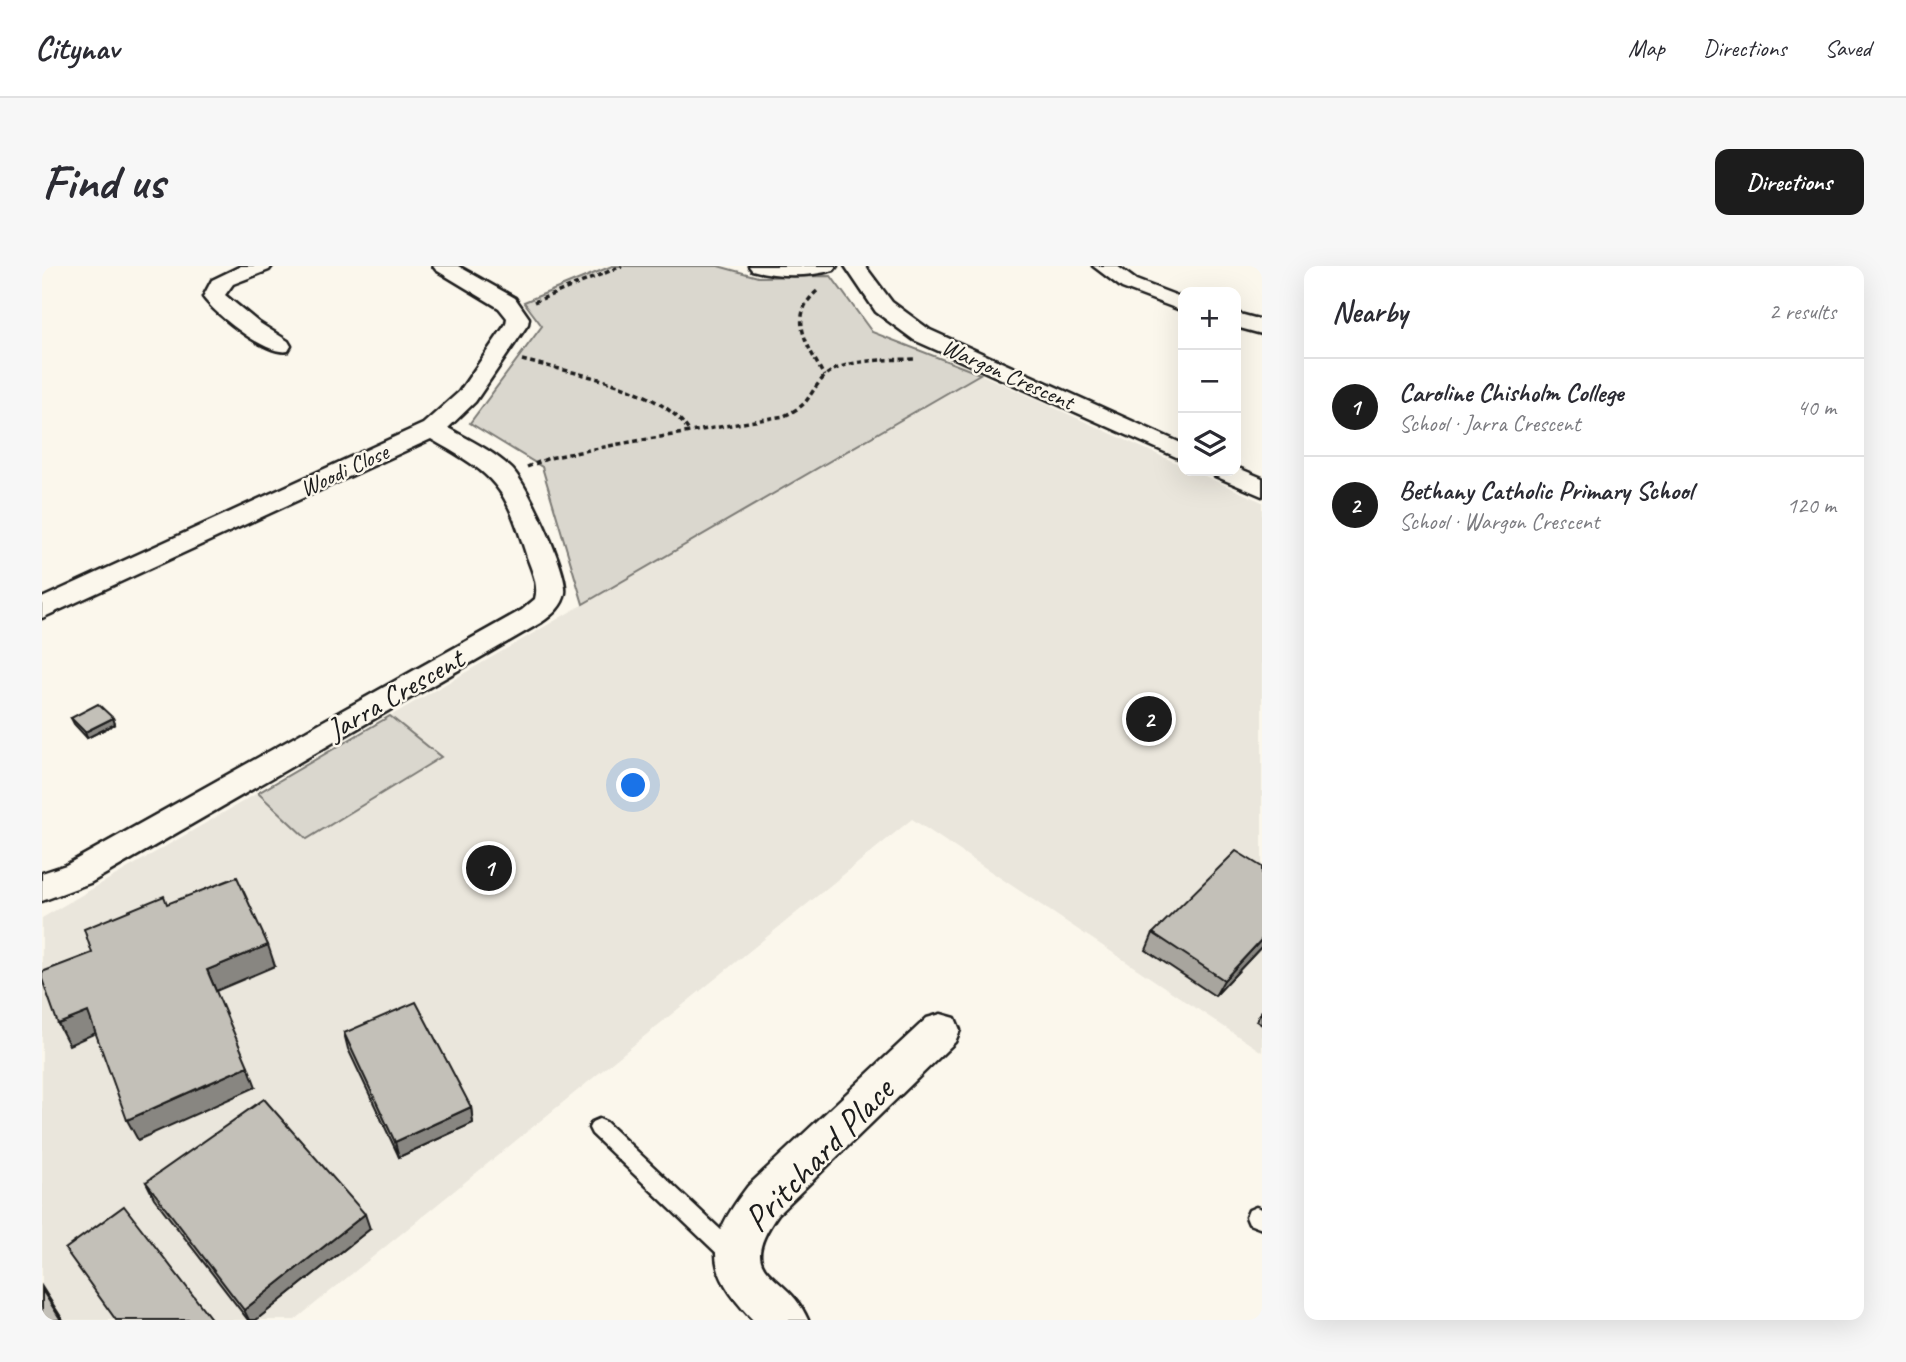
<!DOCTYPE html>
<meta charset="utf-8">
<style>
body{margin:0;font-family:Caveat,sans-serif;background:#f7f7f7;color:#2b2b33}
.controls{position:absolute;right:21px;top:21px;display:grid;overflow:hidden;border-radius:14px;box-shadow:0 7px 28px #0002}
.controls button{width:63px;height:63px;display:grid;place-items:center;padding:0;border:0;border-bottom:2px solid #e1e1e2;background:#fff;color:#2b2b33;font:35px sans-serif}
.you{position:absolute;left:592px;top:520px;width:24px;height:24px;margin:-18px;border:5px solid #fff;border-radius:50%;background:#1a73e8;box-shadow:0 0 0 10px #1a73e833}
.badge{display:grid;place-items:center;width:46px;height:46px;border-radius:50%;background:#1c1c1c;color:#fff;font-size:23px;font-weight:700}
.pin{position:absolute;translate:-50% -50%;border:4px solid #fff;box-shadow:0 2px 7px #0006}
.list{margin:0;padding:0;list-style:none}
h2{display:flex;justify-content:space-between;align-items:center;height:91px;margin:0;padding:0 28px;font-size:30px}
h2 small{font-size:23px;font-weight:400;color:#7c7c81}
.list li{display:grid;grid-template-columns:46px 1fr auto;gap:21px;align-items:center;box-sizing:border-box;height:98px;padding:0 28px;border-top:2px solid #e1e1e2}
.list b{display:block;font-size:26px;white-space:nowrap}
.list p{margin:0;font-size:23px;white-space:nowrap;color:#7c7c81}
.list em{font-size:23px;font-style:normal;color:#7c7c81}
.icon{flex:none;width:38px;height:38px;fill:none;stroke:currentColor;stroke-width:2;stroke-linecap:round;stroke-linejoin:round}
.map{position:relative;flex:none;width:1220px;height:1054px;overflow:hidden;border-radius:14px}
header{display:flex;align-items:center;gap:42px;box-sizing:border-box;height:98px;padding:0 35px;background:#fff;border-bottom:2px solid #e1e1e2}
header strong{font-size:33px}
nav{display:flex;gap:38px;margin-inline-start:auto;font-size:24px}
.intro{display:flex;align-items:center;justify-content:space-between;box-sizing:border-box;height:168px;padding:0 42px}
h1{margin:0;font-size:49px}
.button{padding:18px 32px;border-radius:14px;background:#1c1c1c;color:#fff;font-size:24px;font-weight:700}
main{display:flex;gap:42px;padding:0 42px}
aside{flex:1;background:#fff;border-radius:14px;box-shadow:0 7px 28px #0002}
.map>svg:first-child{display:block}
</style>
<header>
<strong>Citynav</strong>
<nav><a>Map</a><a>Directions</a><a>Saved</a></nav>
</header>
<div class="intro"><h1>Find us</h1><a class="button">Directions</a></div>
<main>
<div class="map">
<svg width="1220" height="1054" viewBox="0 0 1220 1054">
<rect width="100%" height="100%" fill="#fbf7ec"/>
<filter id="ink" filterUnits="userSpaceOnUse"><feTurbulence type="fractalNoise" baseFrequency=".0143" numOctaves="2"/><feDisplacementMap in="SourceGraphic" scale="14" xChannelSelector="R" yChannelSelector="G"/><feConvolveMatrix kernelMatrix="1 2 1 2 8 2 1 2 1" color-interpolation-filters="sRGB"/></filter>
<g filter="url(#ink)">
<path fill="#eae6dc" d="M938,108l203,92v5h11l68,31v550l-350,-233 -617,501h-253v-402z"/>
<g fill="#dad7ce" stroke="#7b7a75" stroke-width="2">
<path d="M570,0h106l40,11 73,-1 41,56 108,42 -397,230 -41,-137 -72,-44 72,-97 -18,-24z"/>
<path d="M348,450l51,41 -134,82 -49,-46z"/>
</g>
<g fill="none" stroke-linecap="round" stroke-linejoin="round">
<defs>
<g id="lane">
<path d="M557,853l7,3 133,125 3,7 -3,7 -7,3 -7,-3 -133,-127 -3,-6 3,-6z"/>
<path d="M1214,941l6,2v20l-13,-5 -3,-7 3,-7z"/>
</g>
<g id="street">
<path d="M199,0h31l-3,4 -36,14 -8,11 33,27 30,19 3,5 -3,5c-21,5 -72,-36 -85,-54l9,-17z"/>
<path d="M391,0h25l57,32 14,20 -1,6 -53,78 -27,26c22,12 45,23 64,41 16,16 56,103 53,124 -2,13 -13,22 -23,29l-452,261 -48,18v-28l24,-8 456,-255 13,-11c4,-14 -3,-28 -8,-42 -23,-73 -30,-80 -96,-118l-389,179v-20l381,-174 36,-32 47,-68 1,-6 -8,-10 -63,-38z"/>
<path d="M707,0h88l-3,4c-26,7 -56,7 -82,0z"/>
<path d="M803,0h20l27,36 38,28 253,114v16l-269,-120 -38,-28z"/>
<path d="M1051,0h24l19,14 47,18v13l-61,-23z"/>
<path d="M1194,47l26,7v14l-26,-7z"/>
<path d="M1194,201l26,11v18l-47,-20 -4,-5h25z"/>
<path d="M899,748l14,4 5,12 -5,12 -177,172c-46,65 8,54 30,106h-55c-50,-52 -47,-79 -5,-134l179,-168z"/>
</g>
</defs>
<use href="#lane" stroke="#1c1c1c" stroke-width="5"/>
<use href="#street" stroke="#1c1c1c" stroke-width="5"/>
<g stroke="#1c1c1c" stroke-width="3.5" stroke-dasharray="5 3.5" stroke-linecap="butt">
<path d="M775,25c-31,27 -8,56 7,85"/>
<path d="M492,36l88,-36"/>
<path d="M480,94c50,13 138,26 167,71"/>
<path d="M485,201l22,-9 70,-14 165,-28c28,-13 21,-18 39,-38 18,-20 66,-18 91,-19"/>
</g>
<use href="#lane" fill="#fbf7ec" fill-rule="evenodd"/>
<use href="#street" fill="#fbf7ec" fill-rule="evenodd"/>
</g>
<g fill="#a8a59e" stroke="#1c1c1c" stroke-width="2">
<path d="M29,452h42l2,6 -28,14 -13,-14z"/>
<path d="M1111,667l109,13 -47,50 -69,-46z"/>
<path d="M1220,744v15l-6,-4z"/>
<path d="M302,767l127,74 2,16 -74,34 -51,-108z"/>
<path d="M104,916l224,47 -114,91h-8l-94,-122z"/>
</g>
<g fill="#888681" stroke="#1c1c1c" stroke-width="2">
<path d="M71,452l2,6 -28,14 -2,-6z"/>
<path d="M1220,673v7l-47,50 9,-16z"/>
<path d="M226,679l7,21 -59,25 -9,-21z"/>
<path d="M46,746l10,20 -29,13 -11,-21z"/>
<path d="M206,800l8,21 -118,53 -11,-20z"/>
<path d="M429,841l2,16 -74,34 -4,-15z"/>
<path d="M323,948l5,15 -114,91h-7l-5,-10z"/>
<path d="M0,1021l21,33h-2l-19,-30z"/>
</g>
<g fill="#c3c0b8" stroke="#1c1c1c" stroke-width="2">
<path d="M56,438l15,14 -28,14 -14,-14z"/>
<path d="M1194,585l26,16v72l-38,41 -71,-47z"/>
<path d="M195,611l31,68 -61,25 41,96 -121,54 -39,-108 -30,12 -16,-45v-7l50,-19 -8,-24 80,-33 3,8z"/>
<path d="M374,736l55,105 -76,35 -51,-109z"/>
<path d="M222,833l101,115 -121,96 -98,-128z"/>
<path d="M82,940l88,114h-96l-51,-71z"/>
<path d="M0,1024l19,30h-19z"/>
</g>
</g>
<g text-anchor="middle" stroke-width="5" stroke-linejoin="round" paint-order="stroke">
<g font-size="24" fill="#1c1c1c" stroke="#fbf7ec">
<text transform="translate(966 108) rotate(24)" y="8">Wargon Crescent</text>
<text transform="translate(302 204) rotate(-25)" y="8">Woodi Close</text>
</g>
<g font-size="30" fill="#1c1c1c" stroke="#fbf7ec">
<text transform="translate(353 428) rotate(-30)" y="10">Jarra Crescent</text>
</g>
<g font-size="37" fill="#1c1c1c" stroke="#fbf7ec">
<text transform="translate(776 888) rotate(-46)" y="13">Pritchard Place</text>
</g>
</g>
</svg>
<div class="controls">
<button>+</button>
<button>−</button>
<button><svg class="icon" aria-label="layers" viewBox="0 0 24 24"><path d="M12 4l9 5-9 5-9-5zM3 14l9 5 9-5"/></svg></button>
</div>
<div class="you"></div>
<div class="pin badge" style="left:447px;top:602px">1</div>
<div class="pin badge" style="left:1107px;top:453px">2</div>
</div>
<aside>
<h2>Nearby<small>2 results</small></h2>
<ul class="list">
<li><span class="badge">1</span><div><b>Caroline Chisholm College</b><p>School · Jarra Crescent</p></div><em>40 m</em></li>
<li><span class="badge">2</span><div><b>Bethany Catholic Primary School</b><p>School · Wargon Crescent</p></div><em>120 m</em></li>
</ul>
</aside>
</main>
